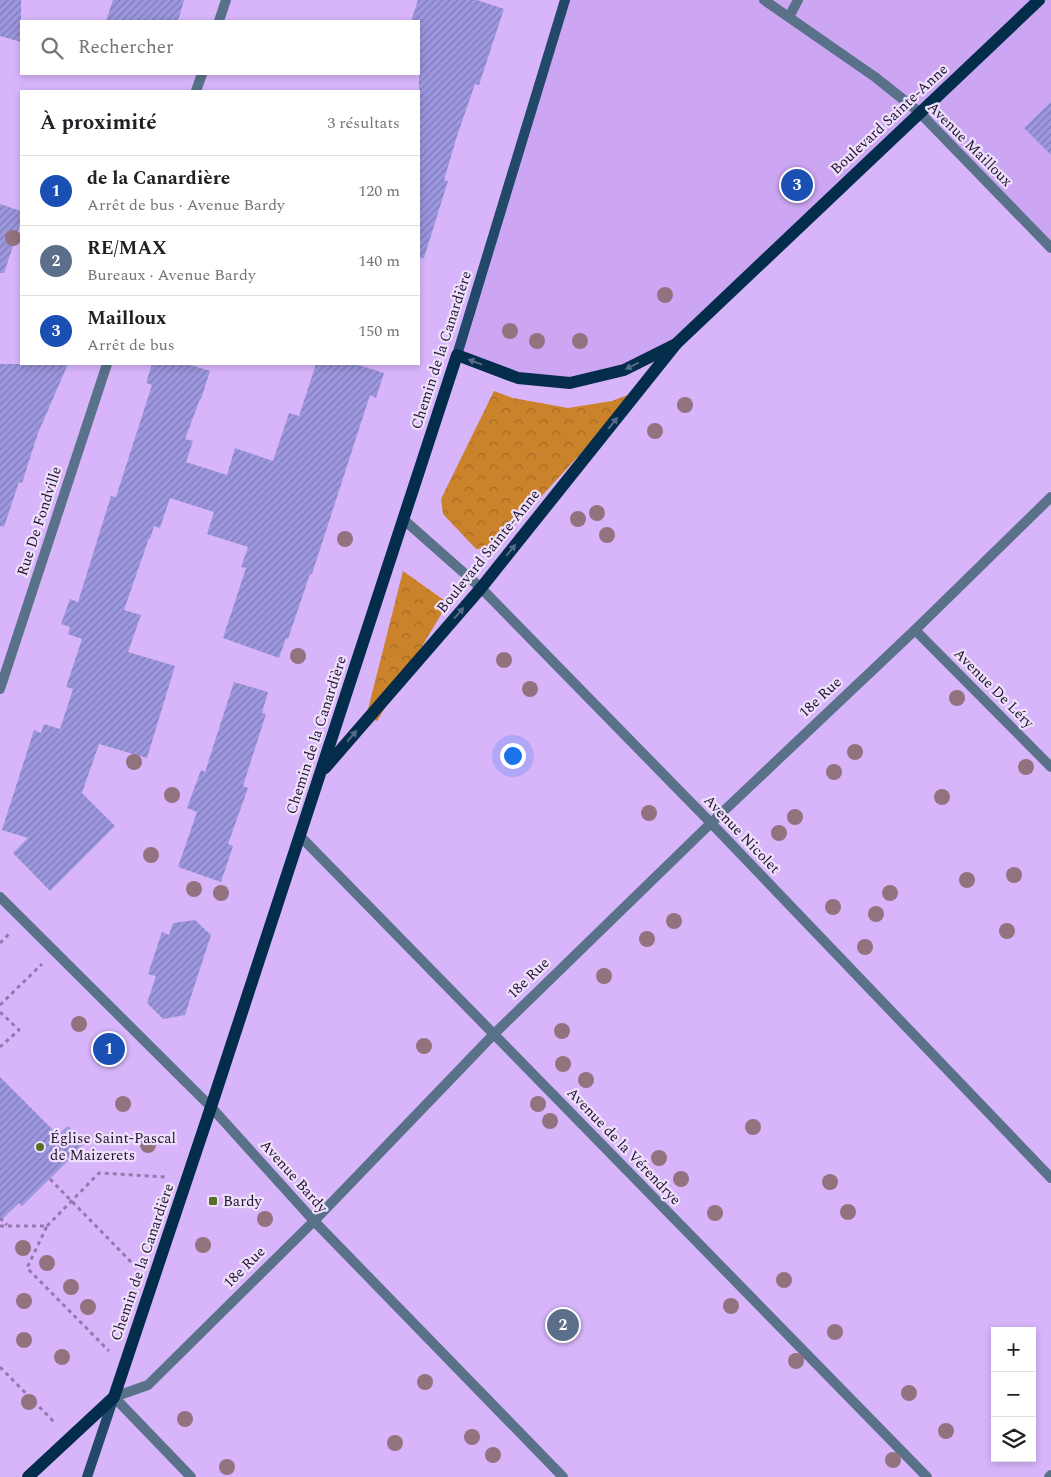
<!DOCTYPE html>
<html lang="fr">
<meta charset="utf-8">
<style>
body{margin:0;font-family:Spectral,serif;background:#f2f2f2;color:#202124}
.controls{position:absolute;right:15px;bottom:15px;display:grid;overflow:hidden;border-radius:0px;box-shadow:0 2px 8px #0003}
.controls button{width:45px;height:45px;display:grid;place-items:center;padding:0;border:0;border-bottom:1px solid #e0e0e0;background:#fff;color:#202124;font:25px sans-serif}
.you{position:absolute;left:512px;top:755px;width:18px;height:18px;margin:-12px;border:4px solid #fff;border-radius:50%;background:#1a73e8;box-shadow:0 0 0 8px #1a73e833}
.badge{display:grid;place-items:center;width:32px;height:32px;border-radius:50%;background:#557024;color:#fff;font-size:16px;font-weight:700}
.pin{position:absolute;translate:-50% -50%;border:2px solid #fff;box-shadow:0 1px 5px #0006}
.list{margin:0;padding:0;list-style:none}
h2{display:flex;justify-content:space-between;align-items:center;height:65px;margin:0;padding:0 20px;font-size:21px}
h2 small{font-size:16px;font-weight:400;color:#757577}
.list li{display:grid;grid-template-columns:32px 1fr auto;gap:15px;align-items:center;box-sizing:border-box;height:70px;padding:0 20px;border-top:1px solid #e0e0e0}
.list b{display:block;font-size:19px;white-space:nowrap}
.list p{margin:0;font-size:16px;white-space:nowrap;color:#757577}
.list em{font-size:16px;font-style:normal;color:#757577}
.icon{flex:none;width:28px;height:28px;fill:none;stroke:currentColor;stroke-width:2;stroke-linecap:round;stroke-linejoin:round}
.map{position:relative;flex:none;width:1051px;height:1477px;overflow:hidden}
.search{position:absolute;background:#fff;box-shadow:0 2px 8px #0003;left:20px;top:20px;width:400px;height:55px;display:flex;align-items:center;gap:12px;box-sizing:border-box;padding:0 18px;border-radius:0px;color:#757577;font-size:19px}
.panel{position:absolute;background:#fff;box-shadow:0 2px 8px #0003;left:20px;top:90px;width:400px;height:275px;border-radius:0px}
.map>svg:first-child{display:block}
</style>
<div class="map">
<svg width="1051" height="1477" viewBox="0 0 1051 1477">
<defs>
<pattern id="forest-crowns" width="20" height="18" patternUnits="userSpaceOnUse" patternTransform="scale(1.25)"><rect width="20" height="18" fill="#ca832b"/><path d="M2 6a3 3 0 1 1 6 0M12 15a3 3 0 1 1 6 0" fill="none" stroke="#a46a25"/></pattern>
<pattern id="building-hatch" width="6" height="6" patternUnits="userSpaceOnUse" patternTransform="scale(1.25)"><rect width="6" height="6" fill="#9c97de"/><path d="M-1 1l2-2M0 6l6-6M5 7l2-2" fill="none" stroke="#7f7ab4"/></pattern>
</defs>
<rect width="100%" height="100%" fill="#d8b5fb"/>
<path fill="#cda6f3" d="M565,0h486v248l-132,-135 -243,231 -52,26 -54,13 -52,-5 -61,-23z"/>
<g fill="url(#forest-crowns)">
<path d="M494,391l19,7 55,10 44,-7 26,-10 -144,157 -18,1 -33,-35 -2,-15z"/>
<path d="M403,571l45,32 -71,118 -11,-4z"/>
</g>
<g fill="url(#building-hatch)">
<path d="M0,0h21v42l-21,-6z"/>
<path d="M113,0h71l-6,21h-72z"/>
<path d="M418,0h59l27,9 -25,76 -4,-1 -18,52 -13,44 4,1 -24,77h-5v-237h-8z"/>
<path d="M1051,102v53l-27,-27z"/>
<path d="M0,204l21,7v11l-17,51h-4z"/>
<path d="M0,364h68l-30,69 -16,50 -3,-1 -15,45 -4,-1z"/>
<path d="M152,364h35l23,7 -9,28h-1l-15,40 8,2 -7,21 41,13 8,-27 38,13 16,-48 10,3 17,-52h39l29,9 -8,25 -6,-3 -58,179h-2l-22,65 -2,-1 -7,20 -56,-20 23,-70 -5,-1 7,-20 -41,-13 7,-22 -44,-14 -10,30 -6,-2 -4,13 -1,-1 -25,72 17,5 -13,37 47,14 -28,92 -48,-14 -17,49 33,33 -65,65 -37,-38 15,-15 -26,-8 32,-100 7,3 3,-9 16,5 13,-40 -7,-2 16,-48 -14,-5 2,-7 -9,-3 9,-25 8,3 33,-106 5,1 36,-112 -6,-2z"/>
<path d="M234,682l34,10 -6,21 4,1 -23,72 5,2 -20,56 5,2 -12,36 -43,-15 19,-55 -10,-4 14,-38 4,2z"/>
<path d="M195,920l16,15 -26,80 -22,4 -16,-16 9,-27 -8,-2 14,-42 7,3 4,-12z"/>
<path d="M0,1077l58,58 10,-9 17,17 -10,9 1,1 -54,53 -3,-3 -19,18z"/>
</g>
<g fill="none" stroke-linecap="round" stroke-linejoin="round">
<g stroke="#9479ae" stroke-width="3" stroke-dasharray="4 4" stroke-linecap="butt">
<path d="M0,943l10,-10"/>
<path d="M0,1005l42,-41"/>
<path d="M0,1012l19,18 -19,17"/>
<path d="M50,1179l87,89"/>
<path d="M0,1218l7,7"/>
<path d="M0,1226h47l-20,42 82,83"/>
<path d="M47,1226l52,-53 67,4"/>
<path d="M0,1367l55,56"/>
</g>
<path stroke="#597289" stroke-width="10" d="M789,17l9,-17"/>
<g stroke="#597289" stroke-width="10">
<path d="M764,0l111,77 44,35 132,136"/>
<path d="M219,21l7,-21"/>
<path d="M196,91l6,-17"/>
<path d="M403,519l78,69 230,235 340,355"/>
<path d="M915,630l136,137"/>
<path d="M0,689l107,-325"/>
<path d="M300,836l627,641"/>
<path d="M0,897l211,210 103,114 249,256"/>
<path d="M191,1477l-77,-80 34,-12 166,-164 180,-187 217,-211 204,-193 136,-133"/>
<path d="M1049,1477l2,-2"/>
</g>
<g stroke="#23496a" stroke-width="10">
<path d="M457,355l108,-355"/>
<path d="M87,1477l27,-80"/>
</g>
<g stroke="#042c4b" stroke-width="12">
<path d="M325,768l156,-180 195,-244 363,-344"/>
<path d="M28,1477l86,-80 97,-290 246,-752 61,23 52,5 54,-13 52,-26"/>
</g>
</g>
<g fill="#92727e">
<circle cx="13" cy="238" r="8"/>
<circle cx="665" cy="295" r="8"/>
<circle cx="510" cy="331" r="8"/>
<circle cx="537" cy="341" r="8"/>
<circle cx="580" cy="341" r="8"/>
<circle cx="685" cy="405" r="8"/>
<circle cx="655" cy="431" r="8"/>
<circle cx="597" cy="513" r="8"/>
<circle cx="578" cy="519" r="8"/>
<circle cx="607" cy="535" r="8"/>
<circle cx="345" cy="539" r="8"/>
<circle cx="298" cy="656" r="8"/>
<circle cx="504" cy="660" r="8"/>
<circle cx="530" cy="689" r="8"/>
<circle cx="957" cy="698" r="8"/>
<circle cx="855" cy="752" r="8"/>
<circle cx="134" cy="762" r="8"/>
<circle cx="1026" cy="767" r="8"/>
<circle cx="834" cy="772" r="8"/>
<circle cx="172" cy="795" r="8"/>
<circle cx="942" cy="797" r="8"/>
<circle cx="649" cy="813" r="8"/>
<circle cx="795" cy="817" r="8"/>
<circle cx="779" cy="833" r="8"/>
<circle cx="151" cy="855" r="8"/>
<circle cx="1014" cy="875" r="8"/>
<circle cx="967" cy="880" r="8"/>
<circle cx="194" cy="889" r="8"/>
<circle cx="221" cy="893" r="8"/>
<circle cx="890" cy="893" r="8"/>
<circle cx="833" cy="907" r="8"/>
<circle cx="876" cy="914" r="8"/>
<circle cx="674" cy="921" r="8"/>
<circle cx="1007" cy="931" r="8"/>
<circle cx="647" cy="939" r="8"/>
<circle cx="865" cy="947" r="8"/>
<circle cx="604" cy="976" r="8"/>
<circle cx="79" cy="1024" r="8"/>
<circle cx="562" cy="1031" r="8"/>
<circle cx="424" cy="1046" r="8"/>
<circle cx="563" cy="1064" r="8"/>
<circle cx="586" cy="1080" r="8"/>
<circle cx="123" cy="1104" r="8"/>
<circle cx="538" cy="1104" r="8"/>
<circle cx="550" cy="1121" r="8"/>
<circle cx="753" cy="1127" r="8"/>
<circle cx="148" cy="1145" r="8"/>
<circle cx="659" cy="1158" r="8"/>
<circle cx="681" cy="1179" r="8"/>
<circle cx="830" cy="1182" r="8"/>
<circle cx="848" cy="1212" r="8"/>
<circle cx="715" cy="1213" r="8"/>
<circle cx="265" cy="1219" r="8"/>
<circle cx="203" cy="1245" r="8"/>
<circle cx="23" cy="1248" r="8"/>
<circle cx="47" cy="1263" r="8"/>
<circle cx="784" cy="1280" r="8"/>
<circle cx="71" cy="1287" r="8"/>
<circle cx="24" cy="1301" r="8"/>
<circle cx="731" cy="1306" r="8"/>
<circle cx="88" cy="1307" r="8"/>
<circle cx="835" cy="1332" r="8"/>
<circle cx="24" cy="1340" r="8"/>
<circle cx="62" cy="1357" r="8"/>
<circle cx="796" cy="1361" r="8"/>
<circle cx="425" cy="1382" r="8"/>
<circle cx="909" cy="1393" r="8"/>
<circle cx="29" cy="1402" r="8"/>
<circle cx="185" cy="1419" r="8"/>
<circle cx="946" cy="1431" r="8"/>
<circle cx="472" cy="1437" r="8"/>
<circle cx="395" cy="1443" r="8"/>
<circle cx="493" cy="1455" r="8"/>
<circle cx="893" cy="1460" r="8"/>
<circle cx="227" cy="1467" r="8"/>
</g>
<defs><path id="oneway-solid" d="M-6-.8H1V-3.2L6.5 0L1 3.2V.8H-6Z" transform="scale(1.25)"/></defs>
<g fill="#566b89">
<use href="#oneway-solid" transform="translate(475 362) rotate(-159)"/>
<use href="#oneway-solid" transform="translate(632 366) rotate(154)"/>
<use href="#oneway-solid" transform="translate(613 423) rotate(-51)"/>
<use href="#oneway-solid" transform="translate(511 550) rotate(-51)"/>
<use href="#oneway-solid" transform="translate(459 613) rotate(-49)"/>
<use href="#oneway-solid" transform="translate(352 736) rotate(-49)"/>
</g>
<g fill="#557024" stroke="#eee0fd" stroke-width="2">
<circle cx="40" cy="1147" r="5"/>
<rect x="208" y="1196" width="10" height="10" rx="2.5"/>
</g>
<g text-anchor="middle" stroke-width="4.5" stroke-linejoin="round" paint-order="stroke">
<g font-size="15" fill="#23152f" stroke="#eee0fd">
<text transform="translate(889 119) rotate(-43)" y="5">Boulevard Sainte-Anne</text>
<text transform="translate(970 144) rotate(45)" y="5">Avenue Mailloux</text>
<text transform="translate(441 350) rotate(-72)" y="5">Chemin de la Canardière</text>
<text transform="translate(39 521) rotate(-72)" y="5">Rue De Fondville</text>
<text transform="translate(488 551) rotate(-51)" y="5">Boulevard Sainte-Anne</text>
<text transform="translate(994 688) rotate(45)" y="5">Avenue De Léry</text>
<text transform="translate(820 697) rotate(-43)" y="5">18e Rue</text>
<text transform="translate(316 735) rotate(-72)" y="5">Chemin de la Canardière</text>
<text transform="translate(742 834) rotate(46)" y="5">Avenue Nicolet</text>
<text transform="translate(528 978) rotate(-44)" y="5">18e Rue</text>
<text transform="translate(624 1146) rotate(46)" y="5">Avenue de la Vérendrye</text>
<text transform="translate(294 1176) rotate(48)" y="5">Avenue Bardy</text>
<text transform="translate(142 1262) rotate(-71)" y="5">Chemin de la Canardière</text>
<text transform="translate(244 1267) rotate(-45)" y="5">18e Rue</text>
</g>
<g font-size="15" fill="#23152f" stroke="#eee0fd" text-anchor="start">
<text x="50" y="1143">Église Saint-Pascal<tspan x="50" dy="17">de Maizerets</tspan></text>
<text x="223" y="1206">Bardy</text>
</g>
</g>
</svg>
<div class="controls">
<button>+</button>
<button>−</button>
<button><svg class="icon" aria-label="layers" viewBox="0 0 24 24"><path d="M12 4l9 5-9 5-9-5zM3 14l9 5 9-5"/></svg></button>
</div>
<div class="you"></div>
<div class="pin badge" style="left:109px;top:1049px;background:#1a4fb4">1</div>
<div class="pin badge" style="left:563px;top:1325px;background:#5c6f8a">2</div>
<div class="pin badge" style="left:797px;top:185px;background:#1a4fb4">3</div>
<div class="search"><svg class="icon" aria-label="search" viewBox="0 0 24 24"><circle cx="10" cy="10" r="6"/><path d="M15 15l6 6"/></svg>Rechercher</div>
<section class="panel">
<h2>À proximité<small>3 résultats</small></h2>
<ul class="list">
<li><span class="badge" style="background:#1a4fb4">1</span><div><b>de la Canardière</b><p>Arrêt de bus · Avenue Bardy</p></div><em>120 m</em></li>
<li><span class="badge" style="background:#5c6f8a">2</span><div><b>RE/MAX</b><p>Bureaux · Avenue Bardy</p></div><em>140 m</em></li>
<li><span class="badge" style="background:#1a4fb4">3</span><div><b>Mailloux</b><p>Arrêt de bus</p></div><em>150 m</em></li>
</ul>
</section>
</div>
